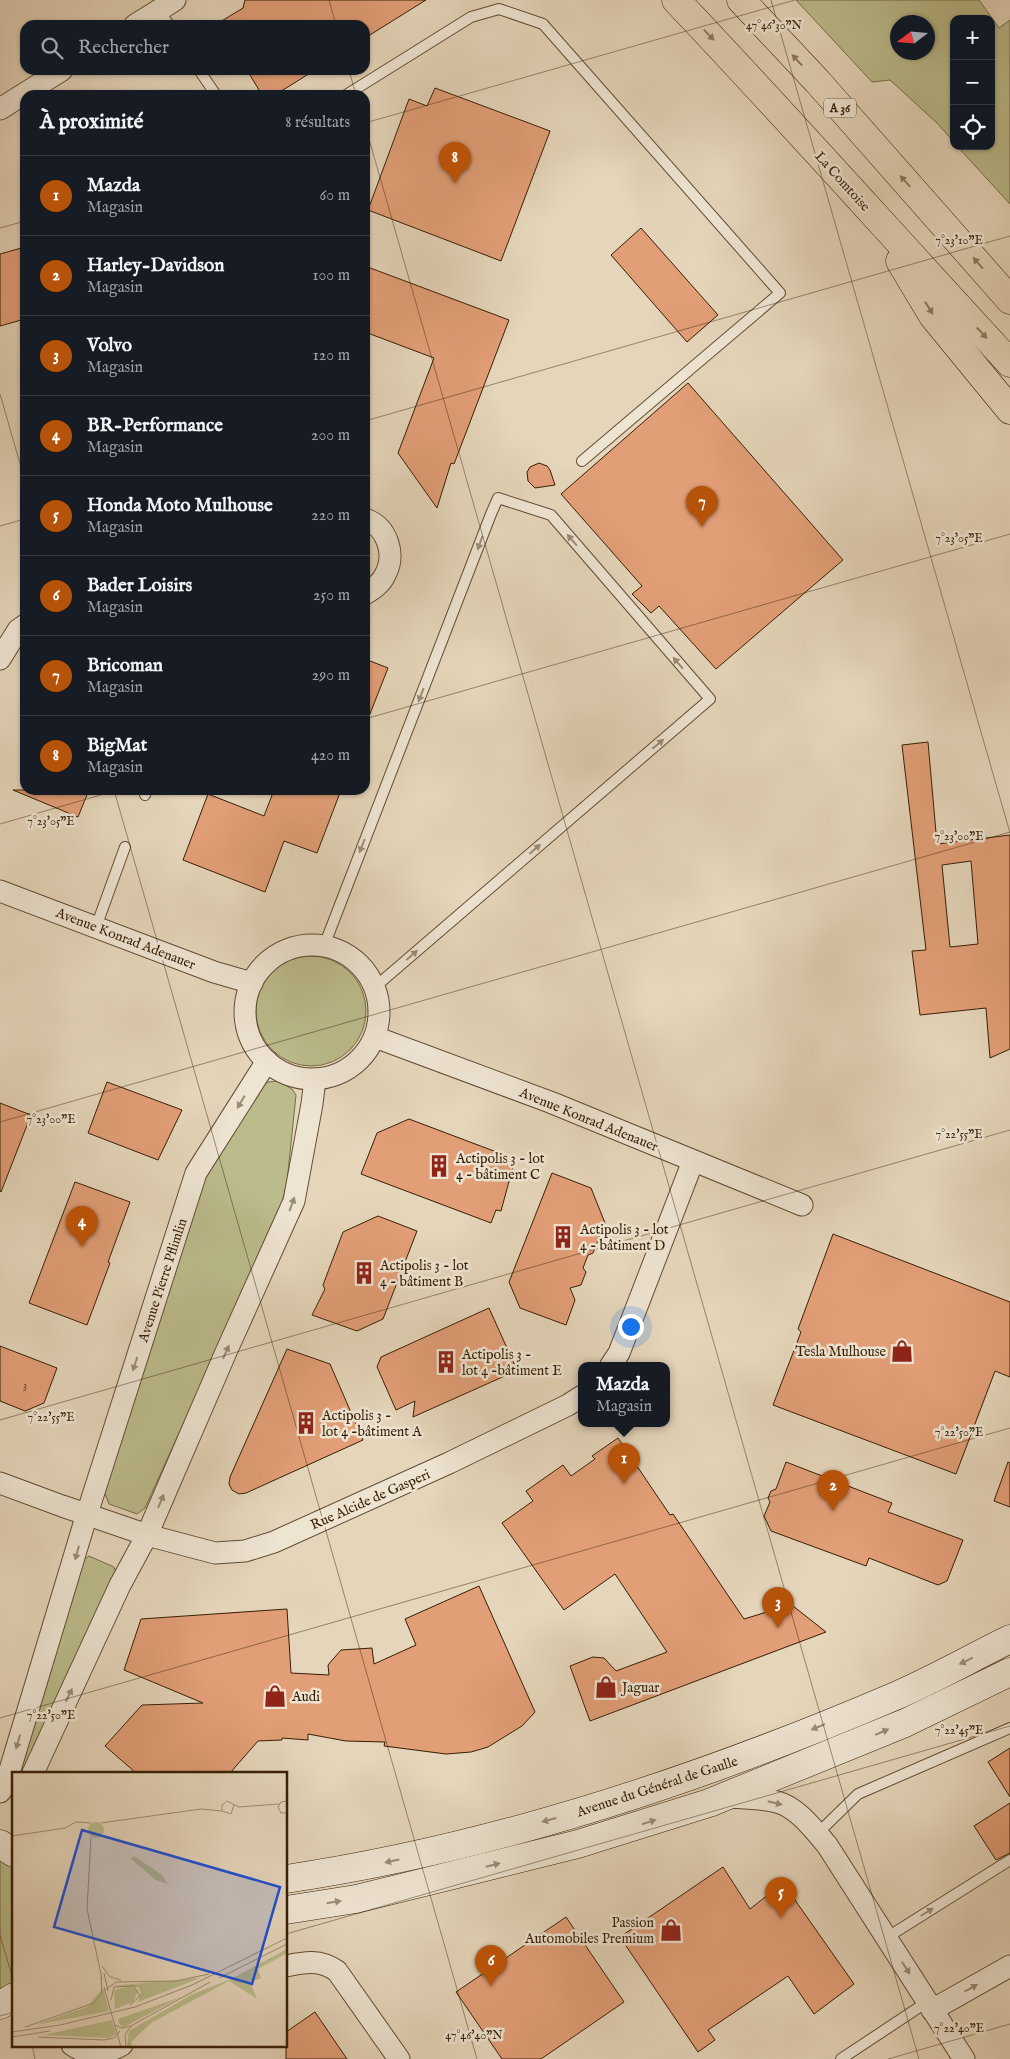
<!DOCTYPE html>
<html lang="fr">
<meta charset="utf-8">
<style>
body{margin:0;font-family:"IM FELL English",serif;background:#20242c;color:#f1f3f6}
.controls{position:absolute;right:15px;top:15px;display:grid;overflow:hidden;border-radius:10px;box-shadow:0 1px 4px #0004}
.controls button{width:45px;height:45px;display:grid;place-items:center;padding:0;border:0;border-bottom:1px solid #363941;background:#171b24;color:#f1f3f6;font:25px sans-serif}
.compass{position:absolute;left:890px;top:15px;width:45px;height:45px;border-radius:50%;background:#171b24;box-shadow:0 1px 4px #0004;rotate:254deg}
.you{position:absolute;left:630px;top:1326px;width:18px;height:18px;margin:-12px;border:4px solid #fff;border-radius:50%;background:#1a73e8;box-shadow:0 0 0 8px #1a73e833}
.badge{display:grid;place-items:center;width:32px;height:32px;border-radius:50%;background:#b45309;color:#fff;font-size:16px;font-weight:700}
.pin{position:absolute;translate:-50% -41px;filter:drop-shadow(0 1px 2px #0008)}
.pin::after{content:'';position:absolute;top:26px;width:18px;height:15px;background:inherit;clip-path:polygon(0 0,100% 0,50% 100%)}
.popup{position:absolute;left:578px;top:1362px;width:92px;height:65px;box-sizing:border-box;display:grid;place-content:center;border-radius:10px;background:#171b24;filter:drop-shadow(0 1px 4px #0005);font-size:16px;white-space:nowrap;color:#9ea1a6}
.popup b{font-size:19px;color:#f1f3f6}
.popup::after{content:'';position:absolute;left:50%;top:100%;margin-left:-10px;border:10px solid transparent;border-top-color:#171b24}
.list{margin:0;padding:0;list-style:none}
h2{display:flex;justify-content:space-between;align-items:center;height:65px;margin:0;padding:0 20px;font-size:21px}
h2 small{font-size:16px;font-weight:400;color:#9ea1a6}
.list li{display:grid;grid-template-columns:32px 1fr auto;gap:15px;align-items:center;box-sizing:border-box;height:80px;padding:0 20px;border-top:1px solid #363941}
.list b{display:block;font-size:19px;white-space:nowrap}
.list p{margin:0;font-size:16px;white-space:nowrap;color:#9ea1a6}
.list em{font-size:16px;font-style:normal;color:#9ea1a6}
.icon{flex:none;width:28px;height:28px;fill:none;stroke:currentColor;stroke-width:2;stroke-linecap:round;stroke-linejoin:round}
.map{position:relative;flex:none;width:1010px;height:2059px;overflow:hidden}
.search{position:absolute;background:#171b24;box-shadow:0 1px 4px #0004;left:20px;top:20px;width:350px;height:55px;display:flex;align-items:center;gap:12px;box-sizing:border-box;padding:0 18px;border-radius:15px;color:#9ea1a6;font-size:19px}
.panel{position:absolute;background:#171b24;box-shadow:0 1px 4px #0004;left:20px;top:90px;width:350px;height:705px;border-radius:15px}
.map>svg:first-child{display:block}
</style>
<div class="map">
<svg width="1010" height="2059" viewBox="0 0 1010 2059">
<rect width="100%" height="100%" fill="#e5d5ba"/>
<filter id="stains"><feTurbulence type="fractalNoise" baseFrequency=".004" numOctaves="4"/><feColorMatrix values="0 0 0 0 .2 0 0 0 0 .09 0 0 0 0 .02 0 0 0 .5 -.17"/></filter>
<radialGradient id="worn" r=".72"><stop offset=".6" stop-color="#630" stop-opacity="0"/><stop offset="1" stop-color="#630" stop-opacity=".3"/></radialGradient>
<g fill="#bbbb8b" stroke="#786c48" fill-rule="evenodd">
<path d="M796,0h183l20,28 11,-8v184l-53,-58h34v-127h-37v123l-17,-19 -47,-43 -18,2zM898,22h30v30h-30z"/>
<circle cx="311" cy="1011" r="55"/>
<path d="M278,1081l14,8 4,6 -9,87 -7,29 -135,297 -8,6 -28,-10 -4,-10v-4l99,-315 56,-88 8,-5z"/>
<path d="M89,1556l25,11 2,6 -91,200h-9l67,-213z"/>
<path d="M0,1854l14,11v120l-14,9z"/>
</g>
<g fill="#e29e77" stroke="#361e04" fill-rule="evenodd">
<path d="M245,0h181l-61,38v-13h-150l28,-17z"/>
<path d="M247,70h68l-40,25h-13z"/>
<path d="M435,88l115,43 -49,130 -133,-51 41,-111 18,7z"/>
<path d="M641,228l77,87 -31,27 -76,-87z"/>
<path d="M25,247v72l-25,7v-72z"/>
<path d="M365,266l144,54 -55,144 -3,-1 -14,45 -39,-55 36,-95 -69,-26z"/>
<path d="M688,383l155,177 -127,109 -57,-63 -8,7 -19,-19 10,-8 -81,-92z"/>
<path d="M539,463l8,3 3,4 5,15 -20,3 -7,-7 -1,-9 3,-5z"/>
<path d="M365,659l23,9 -22,56h-1z"/>
<path d="M928,742l9,102 73,-9v214l-20,9 -4,-50 -66,7 -8,-64 14,-1 -24,-205zM971,861l7,83 -28,3 -8,-82z"/>
<path d="M13,790h76l-11,27z"/>
<path d="M274,790h67l-24,63 -33,-12 -19,51 -82,-32 25,-66 56,22z"/>
<path d="M107,1082l75,28 -24,50 -70,-27z"/>
<path d="M0,1103l31,12 -30,77 -1,-1z"/>
<path d="M409,1119l106,40 -14,52 -5,-1 -5,13 -130,-49 16,-41z"/>
<path d="M552,1173l39,15 14,35 -12,30 -5,2 -5,13 3,4 -5,13 -11,3 5,12 -9,25 -46,-17 -11,-26z"/>
<path d="M75,1182l55,20 -22,60 2,1 -23,62 -58,-22z"/>
<path d="M378,1216l39,15 -34,88 -26,12 -45,-16 13,-26 -2,-4 20,-53z"/>
<path d="M833,1234l177,68v75l-15,-6 -39,103 -183,-69 28,-73 -3,-3z"/>
<path d="M489,1308l27,60 -10,5 1,2 -94,42 2,-16 -19,9 -19,-43 4,-10z"/>
<path d="M0,1346l57,22 -13,35 -19,8 -25,-10z"/>
<path d="M287,1349l43,15 33,76 -117,53 -7,1 -7,-4 -3,-6 1,-7z"/>
<path d="M618,1438l52,77 3,-1 71,105 36,-11 8,-6 38,30 -236,89 -20,-55 23,-9 11,1 12,13 51,-19 -52,-78 -51,36 -62,-87 31,-22 -7,-10 37,-26 8,11 24,-17 -3,-3z"/>
<path d="M786,1462l106,41 -4,9 75,28 -16,41 -9,4 -69,-27 -3,8 -95,-35 -7,-15 6,-14 -2,-4 3,-7 5,-2z"/>
<path d="M1008,1462l2,1v44l-16,-6z"/>
<path d="M479,1586l56,126 -13,14 -34,21 -17,5 -25,2 -62,-8 1,-4 -39,-1 -38,-7v6l-26,-2v2l-24,1 -28,32h-94l-31,-27 37,-41 61,-2 -79,-33 17,-51 146,-10 4,64 38,2 -1,-10 13,-15 31,-2 2,16 42,-19 -11,-26z"/>
<path d="M1010,1748v49l-22,-35z"/>
<path d="M1010,1803v50l-14,7 -22,-34z"/>
<path d="M723,1867l27,42 33,-26 71,101 -40,30 -26,-38 -80,54 7,10 -17,12 -78,-115z"/>
<path d="M566,1917l58,85 -83,57h-39l-46,-67z"/>
<path d="M315,2012l32,47h-61v-27z"/>
</g>
<g fill="none" stroke-linecap="round" stroke-linejoin="round">
<defs>
<g id="lane">
<path d="M159,10l10,15"/>
<path d="M199,70l17,25"/>
<path d="M346,95l125,-78 28,-8 44,15 237,269 -198,168"/>
<path d="M145,795l1,-5"/>
<path d="M96,927l29,-80"/>
<path d="M324,946l167,-432 7,-16 53,17 159,184 -335,288"/>
<path d="M817,1834l41,-40 152,-66"/>
<path d="M886,1938l124,-78"/>
<path d="M841,2059l86,-57"/>
</g>
<g id="street">
<path d="M135,25l40,-25"/>
<path d="M0,109l62,-39"/>
<path d="M365,519c23,8 31,36 20,56 -4,9 -12,14 -20,19"/>
<path d="M0,659l18,-29 7,-5"/>
<path d="M0,891l214,81 38,11"/>
<circle cx="312" cy="1012" r="67"/>
<path d="M375,1037l175,65 252,103"/>
<path d="M611,1365l8,-12 74,-192"/>
<path d="M0,1483l62,23 85,29 68,18 30,-2 29,-9 175,-79 119,-58 14,-9"/>
<path d="M33,1773l87,-188 27,-50 79,-183 68,-151 18,-97 3,-25"/>
<path d="M0,1792l6,-9 81,-269 109,-341 71,-112"/>
<path d="M727,1797c16,1 34,1 50,5 20,5 37,28 50,43l137,214"/>
<path d="M286,1966c19,-4 34,-7 51,5l62,88"/>
<path d="M932,2010l78,-44"/>
<path d="M72,2045c14,10 35,9 50,0"/>
</g>
<g id="secondary">
<path d="M0,1844l14,9"/>
<path d="M286,1879c209,-31 413,-99 607,-182 40,-17 78,-39 117,-58"/>
<path d="M286,1910l70,-11 69,-17 153,-38 131,-41 196,-80 105,-51"/>
<path d="M0,2005l14,-8"/>
</g>
<g id="highway">
<path d="M676,0c113,119 222,242 334,363"/>
<path d="M741,0l76,81 193,219"/>
<path d="M900,261l33,55 77,94"/>
</g>
</defs>
<use href="#lane" stroke="#624c32" stroke-width="12"/>
<use href="#street" stroke="#624c32" stroke-width="23"/>
<use href="#secondary" stroke="#361e04" stroke-width="29"/>
<use href="#highway" stroke="#361e04" stroke-width="29"/>
<use href="#lane" stroke="#eee4d2" stroke-width="10"/>
<use href="#street" stroke="#eee4d2" stroke-width="21"/>
<use href="#secondary" stroke="#eee4d2" stroke-width="28"/>
<use href="#highway" stroke="#e5d5ba" stroke-width="28"/>
</g>
<defs><path id="oneway-solid" d="M-6-.8H1V-3.2L6.5 0L1 3.2V.8H-6Z" transform="scale(1.25)"/></defs>
<g fill="#8e7a5f">
<use href="#oneway-solid" transform="translate(709 35) rotate(46)"/>
<use href="#oneway-solid" transform="translate(797 60) rotate(-133)"/>
<use href="#oneway-solid" transform="translate(905 181) rotate(-132)"/>
<use href="#oneway-solid" transform="translate(978 263) rotate(-131)"/>
<use href="#oneway-solid" transform="translate(929 308) rotate(58)"/>
<use href="#oneway-solid" transform="translate(982 333) rotate(47)"/>
</g>
<g fill="#9b8b75">
<use href="#oneway-solid" transform="translate(572 540) rotate(-131)"/>
<use href="#oneway-solid" transform="translate(480 543) rotate(110)"/>
<use href="#oneway-solid" transform="translate(678 663) rotate(-131)"/>
<use href="#oneway-solid" transform="translate(421 695) rotate(111)"/>
<use href="#oneway-solid" transform="translate(658 744) rotate(-40)"/>
<use href="#oneway-solid" transform="translate(362 846) rotate(111)"/>
<use href="#oneway-solid" transform="translate(535 849) rotate(-41)"/>
<use href="#oneway-solid" transform="translate(412 955) rotate(-41)"/>
<use href="#oneway-solid" transform="translate(241 1102) rotate(121)"/>
<use href="#oneway-solid" transform="translate(292 1204) rotate(-70)"/>
<use href="#oneway-solid" transform="translate(226 1352) rotate(-66)"/>
<use href="#oneway-solid" transform="translate(135 1364) rotate(108)"/>
<use href="#oneway-solid" transform="translate(161 1501) rotate(-67)"/>
<use href="#oneway-solid" transform="translate(77 1553) rotate(105)"/>
<use href="#oneway-solid" transform="translate(966 1661) rotate(154)"/>
<use href="#oneway-solid" transform="translate(69 1695) rotate(-65)"/>
<use href="#oneway-solid" transform="translate(818 1727) rotate(158)"/>
<use href="#oneway-solid" transform="translate(882 1732) rotate(-23)"/>
<use href="#oneway-solid" transform="translate(18 1742) rotate(106)"/>
<use href="#oneway-solid" transform="translate(775 1803) rotate(13)"/>
<use href="#oneway-solid" transform="translate(549 1820) rotate(165)"/>
<use href="#oneway-solid" transform="translate(649 1822) rotate(-17)"/>
<use href="#oneway-solid" transform="translate(392 1861) rotate(168)"/>
<use href="#oneway-solid" transform="translate(493 1865) rotate(-14)"/>
<use href="#oneway-solid" transform="translate(334 1902) rotate(-9)"/>
<use href="#oneway-solid" transform="translate(927 1912) rotate(-32)"/>
<use href="#oneway-solid" transform="translate(906 1968) rotate(57)"/>
<use href="#oneway-solid" transform="translate(971 1988) rotate(-29)"/>
</g>
<path fill="none" stroke="#361e04" stroke-width="1" stroke-opacity="0.45" d="M329,0l7,25M771,0l239,833M349,70l7,25M365,123l430,-123M365,125l554,1934M0,228l25,-7M0,394l25,87M365,421l645,-185M0,526l25,-7M365,719l645,-185M114,790l363,1269M0,824l118,-34M0,1122l1010,-290M0,1420l1010,-290M0,1718l1010,-290M286,1934l724,-208M0,1935l14,48M0,2016l14,-4M32,2045l3,14M888,2059l122,-35"/>
<defs>
<symbol id="building-bare" viewBox="-9 -9 18 18"><path d="M-4-6H4V6H1V3H-1V6H-4ZM-2.5-4.3h1.7v1.8h-1.7ZM.8-4.3h1.7v1.8H.8ZM-2.5-1h1.7V.8h-1.7ZM.8-1h1.7V.8H.8Z" fill="#8f2418" stroke="#eee4d2" stroke-width="2.5" paint-order="stroke"/></symbol>
<symbol id="shop-bare" viewBox="-9 -9 18 18"><path d="M-5-2.5h2.3a2.7 3.5 0 0 1 5.4 0H5L5.5 6h-11ZM-1.5-2.5h3a1.5 2.3 0 0 0-3 0Z" fill="#8f2418" stroke="#eee4d2" stroke-width="2.5" paint-order="stroke"/></symbol>
</defs>
<g fill-rule="evenodd">
<use href="#building-bare" x="423" y="1150" width="32" height="32"/>
<use href="#building-bare" x="547" y="1221" width="32" height="32"/>
<use href="#building-bare" x="348" y="1257" width="32" height="32"/>
<use href="#shop-bare" x="886" y="1335" width="32" height="32"/>
<use href="#building-bare" x="430" y="1346" width="32" height="32"/>
<use href="#building-bare" x="290" y="1407" width="32" height="32"/>
<use href="#shop-bare" x="590" y="1671" width="32" height="32"/>
<use href="#shop-bare" x="259" y="1680" width="32" height="32"/>
<use href="#shop-bare" x="655" y="1914" width="32" height="32"/>
</g>
<g text-anchor="middle" stroke-width="5" stroke-linejoin="round" paint-order="stroke">
<g font-size="11" fill="#613e21">
<text x="25" y="1389">3</text>
</g>
<rect fill="#eee4d2" stroke="#6d5942" stroke-width="1" x="824" y="98.5" width="32" height="19" rx="4"/>
<g font-size="12" font-weight="bold" fill="#361e04">
<text x="840" y="112">A 36</text>
</g>
<g font-size="14" fill="#361e04" stroke="#eee4d2">
<text transform="translate(843 181) rotate(48)" y="5">La Comtoise</text>
<text transform="translate(126 938) rotate(21)" y="5">Avenue Konrad Adenauer</text>
<text transform="translate(589 1119) rotate(22)" y="5">Avenue Konrad Adenauer</text>
<text transform="translate(162 1280) rotate(-72)" y="5">Avenue Pierre Pflimlin</text>
<text transform="translate(370 1499) rotate(-24)" y="5">Rue Alcide de Gasperi</text>
<text transform="translate(657 1786) rotate(-18)" y="5">Avenue du Général de Gaulle</text>
</g>
<g font-size="14" fill="#361e04" stroke="#eee4d2" text-anchor="start">
<text x="456" y="1163">Actipolis 3 - lot<tspan x="456" dy="16">4 - bâtiment C</tspan></text>
<text x="580" y="1234">Actipolis 3 - lot<tspan x="580" dy="16">4 - bâtiment D</tspan></text>
<text x="380" y="1270">Actipolis 3 - lot<tspan x="380" dy="16">4 - bâtiment B</tspan></text>
<text x="886" y="1356" text-anchor="end">Tesla Mulhouse</text>
<text x="462" y="1359">Actipolis 3 -<tspan x="462" dy="16">lot 4 -bâtiment E</tspan></text>
<text x="322" y="1420">Actipolis 3 -<tspan x="322" dy="16">lot 4 -bâtiment A</tspan></text>
<text x="622" y="1692">Jaguar</text>
<text x="292" y="1701">Audi</text>
<text x="654" y="1927" text-anchor="end">Passion<tspan x="654" dy="16">Automobiles Premium</tspan></text>
</g>
</g>
<g transform="translate(12 1772)">
<rect width="275" height="275" fill="#e5d5ba"/>
<path d="M76 58a8 8 0 1 1 16 0a8 8 0 1 1-16 0ZM122,84l28,19 6,9 -12,-4 -25,-21zM275,177v4l-29,16 3,9 -11,4 7,17 -28,-18 -78,42 -20,19 1,5h-5l2,-16 62,-36 40,-16zM188,206l-62,24 3,-10 -3,-5 -27,-1zM119,214l7,5 -5,11 -18,7 -1,-19zM91,216l6,23 -74,14 52,-18zM169,225l-57,30 -5,-3 -1,-5zM100,248l4,14 -6,4 -66,-3z" fill="#bbbb8b"/>
<path fill="none" stroke="#9f8c71" stroke-width="1" d="M275,29l-6,1 -3,5 3,6h6M222,33l-3,9 -9,-3v-6l5,-4 12,6 40,-3M89,51l100,-14 21,2M0,64l53,-8 11,-6 15,1M79,65l-4,72 15,70M90,194l8,11 11,3M92,201l4,18M207,206l68,-34M92,215l17,60M93,218l11,-8 60,-1 33,-7M99,228l3,-13 20,-1 6,10 -10,9M103,253l7,3 9,-2 79,-44M13,255l69,-24 8,-10 -1,-16M0,260l48,-7 75,-18 57,-22 95,-47M0,265l38,-6M26,265l66,3 10,-2 6,-7M114,275l-1,-12 6,-9"/>
<path fill="#1d4ed8" fill-opacity="0.15" stroke="#1d4ed8" stroke-width="2.5" d="M70,58l198,57 -28,97 -198,-57z"/>
<rect width="275" height="275" fill="none" stroke="#361e04" stroke-width="2.5"/>
</g>
<g font-size="12" text-anchor="middle" fill="#361e04" stroke="#eee4d2" stroke-width="5" stroke-linejoin="round" paint-order="stroke">
<text x="774" y="29">47°46'30"N</text>
<text x="959" y="244">7°23'10"E</text>
<text x="959" y="542">7°23'05"E</text>
<text x="51" y="825">7°23'05"E</text>
<text x="959" y="840">7°23'00"E</text>
<text x="51" y="1123">7°23'00"E</text>
<text x="959" y="1138">7°22'55"E</text>
<text x="51" y="1421">7°22'55"E</text>
<text x="959" y="1436">7°22'50"E</text>
<text x="51" y="1719">7°22'50"E</text>
<text x="959" y="1734">7°22'45"E</text>
<text x="959" y="2032">7°22'40"E</text>
<text x="474" y="2039">47°46'40"N</text>
</g>
<rect width="100%" height="100%" filter="url(#stains)"/>
<rect width="100%" height="100%" fill="url(#worn)"/>
</svg>
<div class="controls">
<button>+</button>
<button>−</button>
<button><svg class="icon" aria-label="locate" viewBox="0 0 24 24"><circle cx="12" cy="12" r="6"/><path d="M12 2v4M12 18v4M2 12h4M18 12h4"/></svg></button>
</div>
<svg class="compass" viewBox="-18 -18 36 36"><path d="M0-13l5 13h-10z" fill="#e53935"/><path d="M0 13l5-13h-10z" fill="#9ea1a6"/></svg>
<div class="you"></div>
<div class="pin badge" style="left:624px;top:1484px">1</div>
<div class="popup"><b>Mazda</b>Magasin</div>
<div class="pin badge" style="left:833px;top:1511px">2</div>
<div class="pin badge" style="left:778px;top:1628px">3</div>
<div class="pin badge" style="left:82px;top:1247px">4</div>
<div class="pin badge" style="left:781px;top:1918px">5</div>
<div class="pin badge" style="left:491px;top:1986px">6</div>
<div class="pin badge" style="left:702px;top:527px">7</div>
<div class="pin badge" style="left:455px;top:183px">8</div>
<div class="search"><svg class="icon" aria-label="search" viewBox="0 0 24 24"><circle cx="10" cy="10" r="6"/><path d="M15 15l6 6"/></svg>Rechercher</div>
<section class="panel">
<h2>À proximité<small>8 résultats</small></h2>
<ul class="list">
<li><span class="badge">1</span><div><b>Mazda</b><p>Magasin</p></div><em>60 m</em></li>
<li><span class="badge">2</span><div><b>Harley-Davidson</b><p>Magasin</p></div><em>100 m</em></li>
<li><span class="badge">3</span><div><b>Volvo</b><p>Magasin</p></div><em>120 m</em></li>
<li><span class="badge">4</span><div><b>BR-Performance</b><p>Magasin</p></div><em>200 m</em></li>
<li><span class="badge">5</span><div><b>Honda Moto Mulhouse</b><p>Magasin</p></div><em>220 m</em></li>
<li><span class="badge">6</span><div><b>Bader Loisirs</b><p>Magasin</p></div><em>250 m</em></li>
<li><span class="badge">7</span><div><b>Bricoman</b><p>Magasin</p></div><em>290 m</em></li>
<li><span class="badge">8</span><div><b>BigMat</b><p>Magasin</p></div><em>420 m</em></li>
</ul>
</section>
</div>
